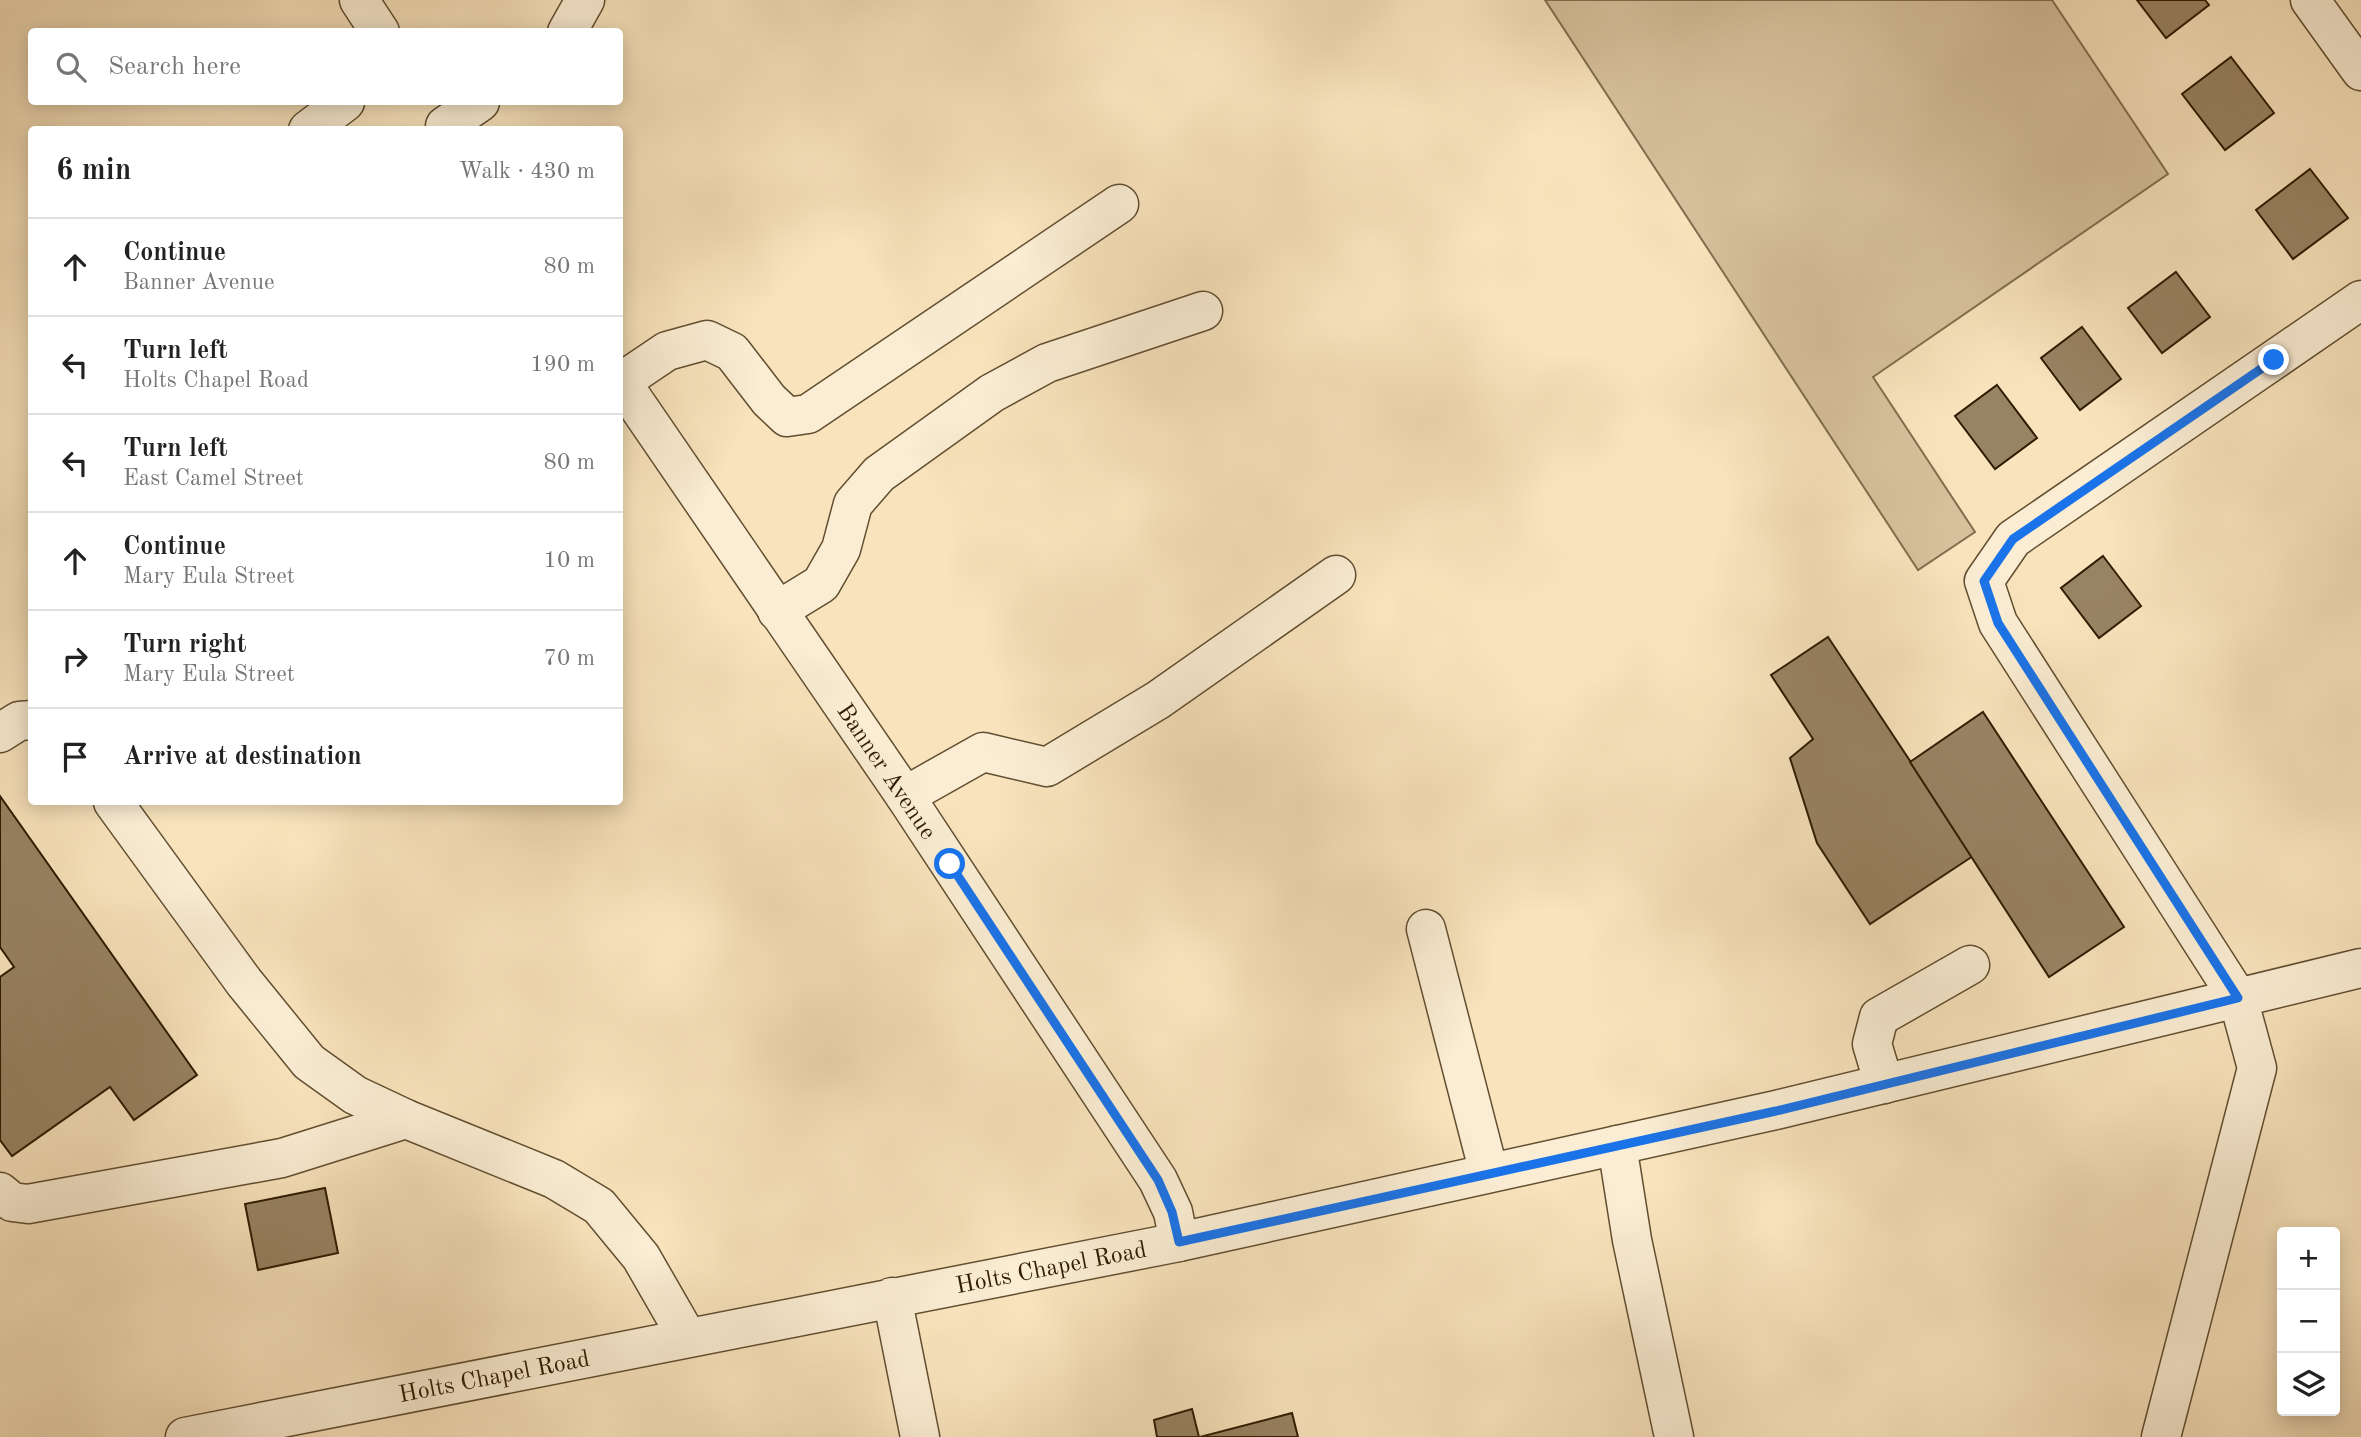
<!DOCTYPE html>
<meta charset="utf-8">
<style>
body{margin:0;font-family:"Old Standard TT",serif;background:#f6f6f6;color:#222}
.controls{position:absolute;right:21px;bottom:21px;display:grid;overflow:hidden;border-radius:7px;box-shadow:0 4px 18px #0003}
.controls button{width:63px;height:63px;display:grid;place-items:center;padding:0;border:0;border-bottom:2px solid #e0e0e0;background:#fff;color:#222;font:35px sans-serif}
.stop{position:absolute;width:21px;height:21px;margin:-16px;border:5px solid #1a73e8;border-radius:50%;background:#fff}
.stop.end{background:#1a73e8;border-color:#fff;box-shadow:0 2px 7px #0008}
.list{margin:0;padding:0;list-style:none}
h2{display:flex;justify-content:space-between;align-items:center;height:91px;margin:0;padding:0 28px;font-size:30px}
h2 small{font-size:23px;font-weight:400;color:#767676}
.list li{display:grid;grid-template-columns:46px 1fr auto;gap:21px;align-items:center;box-sizing:border-box;height:98px;padding:0 28px;border-top:2px solid #e0e0e0}
.list b{display:block;font-size:26px;white-space:nowrap}
.list p{margin:0;font-size:23px;white-space:nowrap;color:#767676}
.list em{font-size:23px;font-style:normal;color:#767676}
.icon{flex:none;width:38px;height:38px;fill:none;stroke:currentColor;stroke-width:2;stroke-linecap:round;stroke-linejoin:round}
.map{position:relative;flex:none;width:2361px;height:1437px;overflow:hidden}
.search{position:absolute;background:#fff;box-shadow:0 4px 18px #0003;left:28px;top:28px;width:595px;height:77px;display:flex;align-items:center;gap:18px;box-sizing:border-box;padding:0 24px;border-radius:7px;color:#767676;font-size:26px}
.panel{position:absolute;background:#fff;box-shadow:0 4px 18px #0003;left:28px;top:126px;width:595px;height:679px;border-radius:7px}
.map>svg:first-child{display:block}
</style>
<div class="map">
<svg width="2361" height="1437" viewBox="0 0 2361 1437">
<rect width="100%" height="100%" fill="#f8e3bc"/>
<filter id="stains"><feTurbulence type="fractalNoise" baseFrequency=".00286" numOctaves="4"/><feColorMatrix values="0 0 0 0 .2 0 0 0 0 .09 0 0 0 0 .02 0 0 0 .5 -.17"/></filter>
<radialGradient id="worn" r=".72"><stop offset=".6" stop-color="#630" stop-opacity="0"/><stop offset="1" stop-color="#630" stop-opacity=".3"/></radialGradient>
<path fill="#d6c19c" stroke="#826e4f" stroke-width="2" d="M1545,0h507l116,174 -295,203 102,155 -57,38z"/>
<g fill="#988363" stroke="#2f1c02" stroke-width="2">
<path d="M2137,0h68l4,5 -43,33z"/>
<path d="M2231,57l43,56 -49,37 -43,-56z"/>
<path d="M2310,169l38,49 -55,41 -37,-49z"/>
<path d="M2176,272l34,45 -48,36 -34,-45z"/>
<path d="M2082,327l39,52 -41,31 -39,-52z"/>
<path d="M1997,385l40,53 -42,31 -40,-53z"/>
<path d="M2103,556l38,50 -42,32 -38,-50z"/>
<path d="M1828,637l145,219 -103,68 -53,-81 -27,-85 23,-19 -42,-64z"/>
<path d="M1983,712l141,215 -75,50 -139,-215z"/>
<path d="M0,796l197,279 -63,45 -24,-33 -98,69 -12,-16v-163l14,-10 -14,-20z"/>
<path d="M325,1188l13,65 -80,17 -13,-66z"/>
<path d="M1192,1409l7,28h-42l-3,-17z"/>
<path d="M1292,1413l6,24h-98z"/>
</g>
<g fill="none" stroke-linecap="round" stroke-linejoin="round">
<defs>
<g id="minor">
<path d="M359,0l21,32"/>
<path d="M2310,0l51,71"/>
<path d="M567,32l18,-32"/>
<path d="M445,126l35,-24"/>
<path d="M308,130l37,-28"/>
<path d="M620,380l285,416 253,384 15,32 6,30"/>
<path d="M621,382l46,-31 40,-11 25,12 37,48 18,17 21,-3 311,-210"/>
<path d="M777,611l44,-27 20,-35 12,-45 26,-30 113,-81 55,-30 156,-52"/>
<path d="M0,733l19,-12 13,-1"/>
<path d="M905,796l78,-44 64,15 111,-67 178,-125"/>
<path d="M113,802l131,180 65,80 46,33 51,24 148,60 45,27 42,51 46,80"/>
<path d="M1426,929l63,244"/>
<path d="M1884,1084l-12,-40 7,-27 91,-52"/>
<path d="M1617,1145l15,95 42,197"/>
<path d="M0,1192l12,10 16,2 254,-46 124,-39"/>
<path d="M892,1297l28,140"/>
<path d="M185,1437l994,-195 597,-132 585,-142"/>
<path d="M2161,1437l96,-369 -19,-70 -240,-375 -14,-42 29,-42 348,-239"/>
</g>
</defs>
<use href="#minor" stroke="#614e30" stroke-width="41"/>
<use href="#minor" stroke="#faedd3" stroke-width="38"/>
</g>
<g fill="none" stroke-linecap="round" stroke-linejoin="round">
<path stroke="#1a73e8" stroke-width="9" d="M950,864l208,316 14,32 7,30 597,-131 462,-113 -240,-375 -14,-42 29,-42 261,-179"/>
</g>
<g text-anchor="middle" stroke-width="6" stroke-linejoin="round" paint-order="stroke">
<g font-size="24" fill="#2f1c02" stroke="#faedd3">
<text transform="translate(887 771) rotate(56)" y="8">Banner Avenue</text>
<text transform="translate(1051 1267) rotate(-11)" y="8">Holts Chapel Road</text>
<text transform="translate(494 1376) rotate(-11)" y="8">Holts Chapel Road</text>
</g>
</g>
<rect width="100%" height="100%" filter="url(#stains)"/>
<rect width="100%" height="100%" fill="url(#worn)"/>
</svg>
<div class="controls">
<button>+</button>
<button>−</button>
<button><svg class="icon" aria-label="layers" viewBox="0 0 24 24"><path d="M12 4l9 5-9 5-9-5zM3 14l9 5 9-5"/></svg></button>
</div>
<div class="stop" style="left:950px;top:864px"></div>
<div class="stop end" style="left:2274px;top:360px"></div>
<div class="search"><svg class="icon" aria-label="search" viewBox="0 0 24 24"><circle cx="10" cy="10" r="6"/><path d="M15 15l6 6"/></svg>Search here</div>
<section class="panel">
<h2>6 min<small>Walk · 430 m</small></h2>
<ul class="list">
<li><svg class="icon" aria-label="ahead" viewBox="0 0 24 24"><path d="M12 20V5M6 11l6-6 6 6"/></svg><div><b>Continue</b><p>Banner Avenue</p></div><em>80 m</em></li>
<li><svg class="icon" aria-label="left" viewBox="0 0 24 24"><path d="M17 20v-9H6M10 6l-5 5 5 5"/></svg><div><b>Turn left</b><p>Holts Chapel Road</p></div><em>190 m</em></li>
<li><svg class="icon" aria-label="left" viewBox="0 0 24 24"><path d="M17 20v-9H6M10 6l-5 5 5 5"/></svg><div><b>Turn left</b><p>East Camel Street</p></div><em>80 m</em></li>
<li><svg class="icon" aria-label="ahead" viewBox="0 0 24 24"><path d="M12 20V5M6 11l6-6 6 6"/></svg><div><b>Continue</b><p>Mary Eula Street</p></div><em>10 m</em></li>
<li><svg class="icon" aria-label="right" viewBox="0 0 24 24"><path d="M7 20v-9h11M14 6l5 5-5 5"/></svg><div><b>Turn right</b><p>Mary Eula Street</p></div><em>70 m</em></li>
<li><svg class="icon" aria-label="arrive" viewBox="0 0 24 24"><path d="M6 21V4h12l-3 4 3 4H6"/></svg><div><b>Arrive at destination</b></div></li>
</ul>
</section>
</div>
